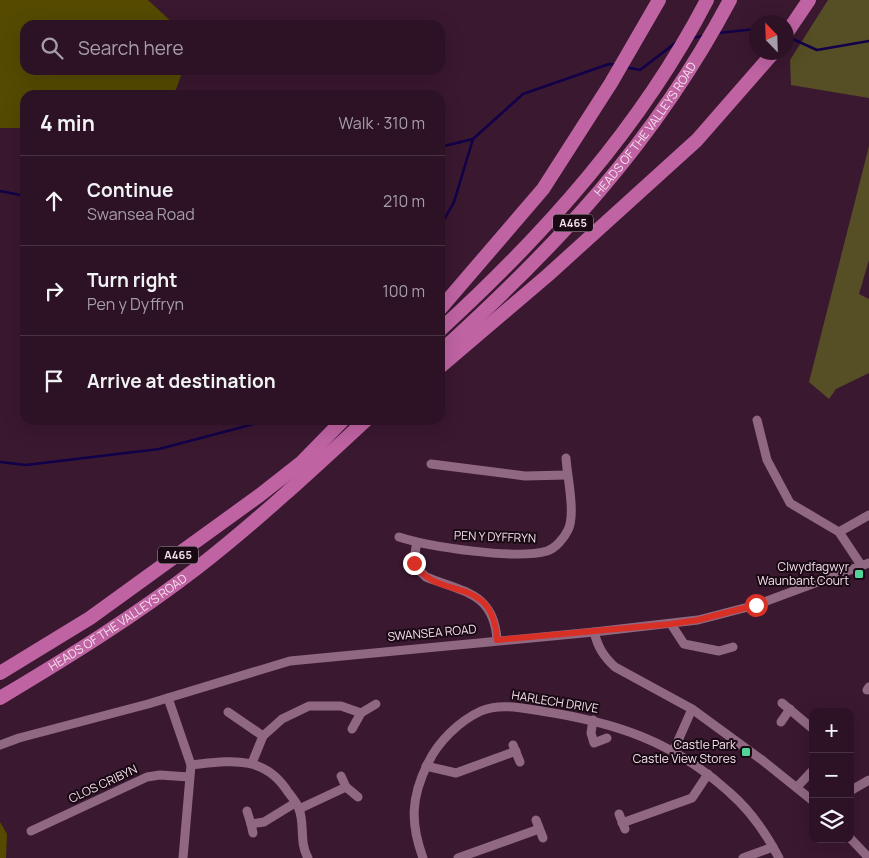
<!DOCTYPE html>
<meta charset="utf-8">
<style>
body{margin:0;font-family:Manrope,sans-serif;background:#382031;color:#f1f3f6}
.controls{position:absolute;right:15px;bottom:15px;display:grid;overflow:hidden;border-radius:10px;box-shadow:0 5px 20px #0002}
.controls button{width:45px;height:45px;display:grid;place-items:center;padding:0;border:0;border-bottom:1px solid #483241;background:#2c1224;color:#f1f3f6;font:25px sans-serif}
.compass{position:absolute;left:749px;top:15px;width:45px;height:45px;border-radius:50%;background:#2c1224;box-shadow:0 5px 20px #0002;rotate:337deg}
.stop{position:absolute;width:15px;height:15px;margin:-11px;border:4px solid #d93025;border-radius:50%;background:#fff}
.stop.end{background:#d93025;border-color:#fff;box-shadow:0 1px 5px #0008}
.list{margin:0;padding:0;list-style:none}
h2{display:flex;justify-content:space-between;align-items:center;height:65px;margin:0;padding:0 20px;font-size:21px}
h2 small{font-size:16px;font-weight:400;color:#a69ea6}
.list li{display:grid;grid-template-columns:32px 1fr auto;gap:15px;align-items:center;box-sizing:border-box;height:90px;padding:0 20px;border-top:1px solid #483241}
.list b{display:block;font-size:19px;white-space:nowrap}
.list p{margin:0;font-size:16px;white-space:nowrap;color:#a69ea6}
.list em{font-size:16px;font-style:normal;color:#a69ea6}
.icon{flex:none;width:28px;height:28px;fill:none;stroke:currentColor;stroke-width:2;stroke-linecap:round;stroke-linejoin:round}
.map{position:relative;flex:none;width:869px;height:858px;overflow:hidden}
.search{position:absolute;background:#2c1224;box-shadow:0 5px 20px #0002;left:20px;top:20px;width:425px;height:55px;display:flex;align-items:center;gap:12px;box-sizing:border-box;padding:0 18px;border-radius:15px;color:#a69ea6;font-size:19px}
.panel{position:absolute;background:#2c1224;box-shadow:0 5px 20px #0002;left:20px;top:90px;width:425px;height:335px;border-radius:15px}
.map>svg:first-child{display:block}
</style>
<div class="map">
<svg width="869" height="858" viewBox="0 0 869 858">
<rect width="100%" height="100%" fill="#3a1830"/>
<g fill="#554a00">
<path d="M0,0h148l27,25h-150v45h158l-9,25h-149v33h-25z"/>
<path d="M0,822l7,12 -1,24h-6z"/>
</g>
<g fill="#564f25">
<path d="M828,0h41v98l-78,-13 -1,-25z"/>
<path d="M869,146v114l-10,34 10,5v74l-33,16 -7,10 -20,-17z"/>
</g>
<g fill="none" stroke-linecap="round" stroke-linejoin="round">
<g stroke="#110049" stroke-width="2.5">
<path d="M718,33l38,-4"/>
<path d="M788,37l29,13 52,-9"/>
<path d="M691,38l12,-2"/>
<path d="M625,67l15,3 38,-29"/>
<path d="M440,147l33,-8"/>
<path d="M0,191l25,5"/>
<path d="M440,227l14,-25 19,-63 50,-45 86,-30 8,1"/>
<path d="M0,462l26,3 133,-16 110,-29"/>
</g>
<g stroke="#906882" stroke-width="9">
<path d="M757,420l10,40 23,43 49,29 22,33"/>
<path d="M431,464l94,12 42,-1"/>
<path d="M839,532l30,-17"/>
<path d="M399,537c31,10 118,23 148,14 9,-3 17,-13 21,-21 8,-16 -1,-54 -2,-72"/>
<path d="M417,543c-4,15 -3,24 9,34 38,15 68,16 71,63"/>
<path d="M671,624l13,20 35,7 14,-4"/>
<path d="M594,632c4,15 9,24 21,35l77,42 70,51 51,41"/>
<path d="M867,690l2,-3"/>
<path d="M168,698l23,67 -8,93"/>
<path d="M782,703l31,26"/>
<path d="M228,712l35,24"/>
<path d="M593,720l-2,13 3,10 13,-5"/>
<path d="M781,722l9,-13"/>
<path d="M352,729l9,-16 15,-9"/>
<path d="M0,745l19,-7 129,-34 142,-43 304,-29 104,-12 58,-15 113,-42"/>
<path d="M513,745l7,17"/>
<path d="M673,752l19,-43"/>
<path d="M252,763l11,-27 19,-17 27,-13h32l20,7"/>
<path d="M191,765c39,-4 73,-11 97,27 4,5 9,11 11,17 6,15 0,34 9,49"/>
<path d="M426,766l30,7 60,-22"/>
<path d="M341,776l5,11"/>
<path d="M797,787l16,-17"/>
<path d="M850,791l19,-11"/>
<path d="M299,809l47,-22 12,10"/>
<path d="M247,811l4,13"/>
<path d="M619,814l6,15"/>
<path d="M536,820l7,18"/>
<path d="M622,823l70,-25 16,-24"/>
<path d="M31,831l116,-54 13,-2 29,2"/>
<path d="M253,833l-2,-9 13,-2 31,-19"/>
<path d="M850,838l19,20"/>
<path d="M423,858c-13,-35 -12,-61 5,-95 10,-21 31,-42 53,-52 18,-8 41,-3 60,0 73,11 132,30 188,81 21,18 37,41 50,66"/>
<path d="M458,858l81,-29"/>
<path d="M743,858l30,-11"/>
</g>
<g stroke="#bf63a3" stroke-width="14">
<path d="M786,34l23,-34"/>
<path d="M440,309l103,-120 68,-106 48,-83"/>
<path d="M440,330c105,-96 201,-203 267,-330"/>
<path id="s1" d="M440,352c118,-107 214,-209 290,-352"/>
<path d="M440,367l108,-92 149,-135 77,-88"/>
<path d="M0,673l90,-55 170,-123 42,-33 41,-42"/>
<path id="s2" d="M0,698c67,-40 135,-82 197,-130 59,-46 114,-97 169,-148"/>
</g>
</g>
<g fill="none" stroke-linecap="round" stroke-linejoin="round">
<path stroke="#d93025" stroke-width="6" d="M414,563c24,40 79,9 83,77l174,-16 27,-4 58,-15"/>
</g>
<g fill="#52d397" stroke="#180913" stroke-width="2">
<rect x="854" y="569" width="10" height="10" rx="2.5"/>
<rect x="741" y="747" width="10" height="10" rx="2.5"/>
</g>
<g text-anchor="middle" stroke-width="4" stroke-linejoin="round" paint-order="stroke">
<g fill="#180913" stroke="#b4a0ac" stroke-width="1">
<rect x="553" y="214.5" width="40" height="17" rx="4"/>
<rect x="158" y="546.5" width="40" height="17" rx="4"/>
</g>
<g font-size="11" font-weight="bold" fill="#f7e0ee">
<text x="573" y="227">A465</text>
<text x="178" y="559">A465</text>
</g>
<g font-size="12" fill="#f7e0ee" stroke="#180913">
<text dy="4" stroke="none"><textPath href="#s1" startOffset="304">HEADS OF THE VALLEYS ROAD</textPath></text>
<text transform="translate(495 537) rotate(2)" y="4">PEN Y DYFFRYN</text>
<text dy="4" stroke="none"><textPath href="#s2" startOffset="140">HEADS OF THE VALLEYS ROAD</textPath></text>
<text transform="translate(432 633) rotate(-5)" y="4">SWANSEA ROAD</text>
<text transform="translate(555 702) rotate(9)" y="4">HARLECH DRIVE</text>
<text transform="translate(103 784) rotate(-25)" y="4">CLOS CRIBYN</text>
</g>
<g font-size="12" fill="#f7e0ee" stroke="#180913" text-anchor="end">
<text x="849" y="571">Clwydfagwyr<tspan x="849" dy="14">Waunbant Court</tspan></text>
<text x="736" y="749">Castle Park<tspan x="736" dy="14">Castle View Stores</tspan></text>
</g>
</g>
</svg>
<div class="controls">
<button>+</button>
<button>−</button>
<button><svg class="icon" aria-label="layers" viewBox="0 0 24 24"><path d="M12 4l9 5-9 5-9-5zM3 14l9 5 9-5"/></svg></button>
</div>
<svg class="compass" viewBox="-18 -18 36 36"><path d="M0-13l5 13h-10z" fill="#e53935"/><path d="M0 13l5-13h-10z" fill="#a69ea6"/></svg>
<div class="stop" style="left:756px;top:605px"></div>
<div class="stop end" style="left:414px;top:563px"></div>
<div class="search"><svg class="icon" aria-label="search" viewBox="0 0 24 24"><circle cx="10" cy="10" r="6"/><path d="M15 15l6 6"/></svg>Search here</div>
<section class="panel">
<h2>4 min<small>Walk · 310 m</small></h2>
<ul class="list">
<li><svg class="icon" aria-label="ahead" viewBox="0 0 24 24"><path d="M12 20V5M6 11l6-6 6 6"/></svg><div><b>Continue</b><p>Swansea Road</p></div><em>210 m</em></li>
<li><svg class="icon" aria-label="right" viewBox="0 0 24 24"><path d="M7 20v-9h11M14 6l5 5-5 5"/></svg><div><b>Turn right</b><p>Pen y Dyffryn</p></div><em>100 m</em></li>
<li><svg class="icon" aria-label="arrive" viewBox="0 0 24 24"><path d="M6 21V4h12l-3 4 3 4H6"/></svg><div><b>Arrive at destination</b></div></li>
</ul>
</section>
</div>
